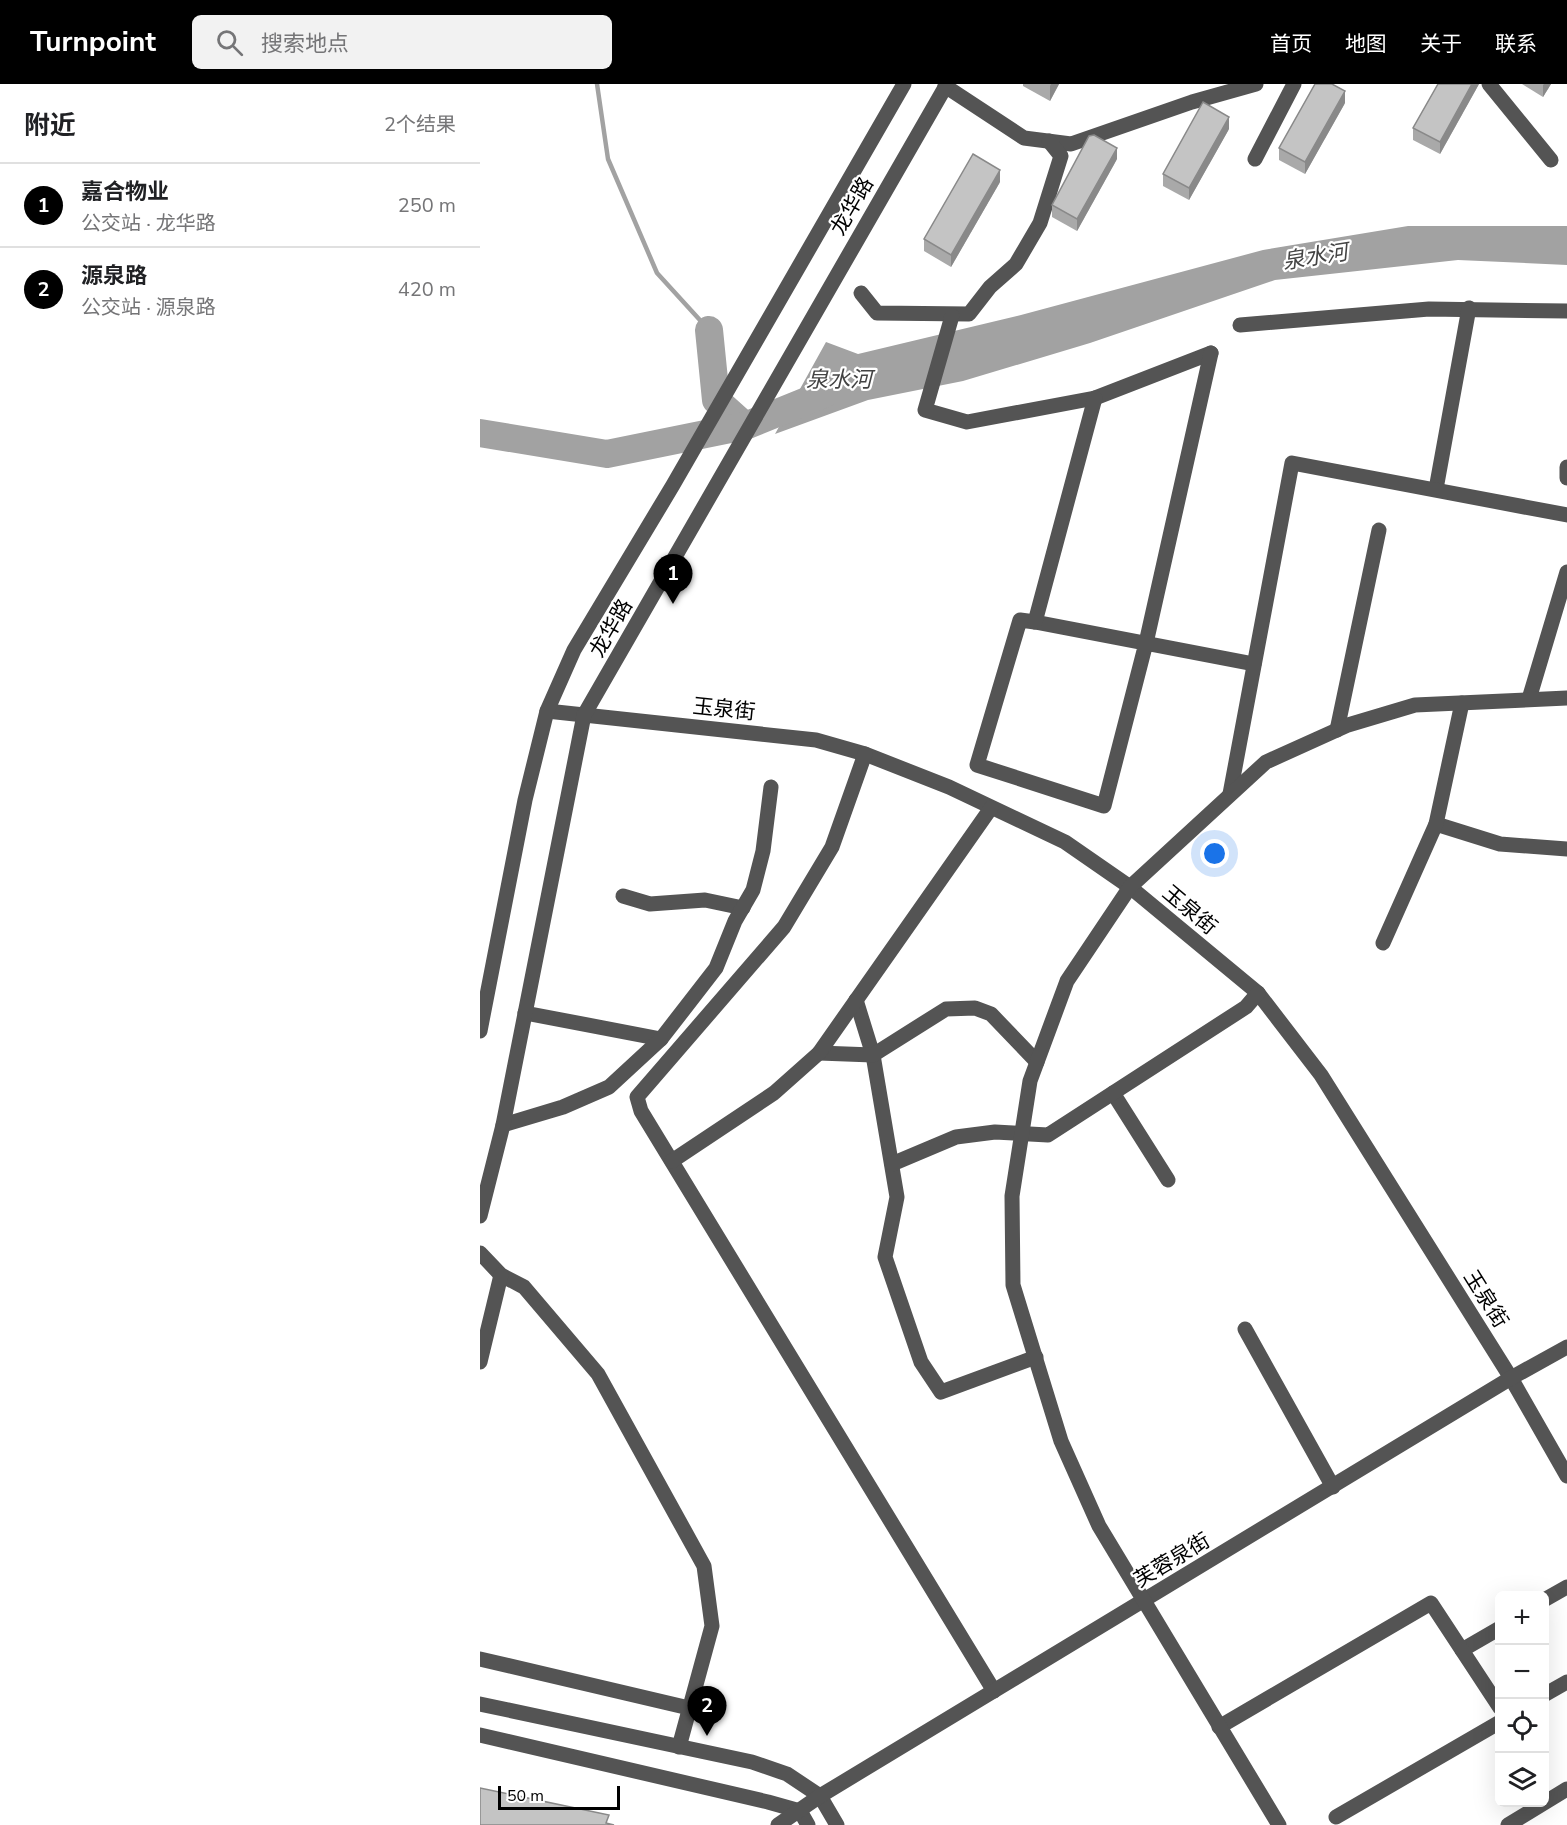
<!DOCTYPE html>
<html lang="zh">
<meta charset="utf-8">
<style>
body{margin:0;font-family:"Nunito Sans","Noto Sans SC",sans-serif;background:#f2f2f2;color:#202124}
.controls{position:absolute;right:18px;bottom:18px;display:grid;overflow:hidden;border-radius:9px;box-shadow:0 6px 24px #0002}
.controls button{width:54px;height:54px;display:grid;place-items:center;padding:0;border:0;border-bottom:2px solid #e0e0e0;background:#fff;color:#202124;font:30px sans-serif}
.scale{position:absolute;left:18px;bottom:15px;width:122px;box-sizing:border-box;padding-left:6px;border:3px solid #000;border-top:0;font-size:16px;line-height:21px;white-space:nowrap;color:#000;-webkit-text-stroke:4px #fff;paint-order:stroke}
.you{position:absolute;left:735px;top:770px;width:21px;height:21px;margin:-15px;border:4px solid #fff;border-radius:50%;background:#1a73e8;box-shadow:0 0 0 9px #1a73e833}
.badge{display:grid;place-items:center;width:39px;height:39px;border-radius:50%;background:#000;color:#fff;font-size:20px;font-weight:700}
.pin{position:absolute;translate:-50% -50px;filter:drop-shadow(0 2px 3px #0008)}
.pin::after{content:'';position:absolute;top:32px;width:21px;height:18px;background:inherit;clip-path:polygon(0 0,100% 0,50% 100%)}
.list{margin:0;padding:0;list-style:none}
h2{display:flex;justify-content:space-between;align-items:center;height:78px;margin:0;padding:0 24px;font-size:26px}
h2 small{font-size:20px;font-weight:400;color:#757577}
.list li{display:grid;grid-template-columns:39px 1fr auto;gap:18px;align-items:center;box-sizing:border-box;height:84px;padding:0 24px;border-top:2px solid #e0e0e0}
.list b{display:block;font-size:22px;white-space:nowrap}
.list p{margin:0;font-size:20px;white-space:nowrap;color:#757577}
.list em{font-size:20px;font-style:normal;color:#757577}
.icon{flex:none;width:33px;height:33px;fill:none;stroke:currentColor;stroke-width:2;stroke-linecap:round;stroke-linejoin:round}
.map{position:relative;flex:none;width:1087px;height:1741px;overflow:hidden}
header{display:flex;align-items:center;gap:36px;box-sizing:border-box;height:84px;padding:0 30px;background:#000;color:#fff}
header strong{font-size:28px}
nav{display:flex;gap:33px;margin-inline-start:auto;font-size:21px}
.search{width:420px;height:54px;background:#f2f2f2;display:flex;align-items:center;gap:15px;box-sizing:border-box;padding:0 21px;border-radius:9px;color:#757577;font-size:22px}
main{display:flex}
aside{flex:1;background:#fff}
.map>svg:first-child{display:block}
</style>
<header>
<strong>Turnpoint</strong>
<div class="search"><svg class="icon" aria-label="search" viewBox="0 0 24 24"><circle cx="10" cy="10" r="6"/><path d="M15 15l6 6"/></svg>搜索地点</div>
<nav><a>首页</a><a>地图</a><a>关于</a><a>联系</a></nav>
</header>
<main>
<aside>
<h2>附近<small>2个结果</small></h2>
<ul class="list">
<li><span class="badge">1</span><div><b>嘉合物业</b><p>公交站 · 龙华路</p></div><em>250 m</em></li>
<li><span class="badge">2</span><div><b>源泉路</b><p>公交站 · 源泉路</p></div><em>420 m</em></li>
</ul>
</aside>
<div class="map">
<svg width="1087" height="1741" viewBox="0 0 1087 1741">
<rect width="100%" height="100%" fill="#fff"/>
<path fill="#a2a2a2" d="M928,142h159v39l-109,-5 -183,20 -185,63 -127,38 -95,19 -93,34 51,-92 32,12 163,-39 242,-65z"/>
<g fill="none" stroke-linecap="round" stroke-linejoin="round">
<path stroke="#a2a2a2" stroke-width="4.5" d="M117,0l11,75 49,114 52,57"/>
<g stroke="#a2a2a2" stroke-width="28">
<path d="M229,246l7,70 29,26"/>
<path d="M0,349l127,21 138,-28 79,-32"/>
</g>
<g stroke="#545454" stroke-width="15">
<path d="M1009,0l62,76"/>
<path d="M465,2l79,52 47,6 121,-42 64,-18"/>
<path d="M775,75l39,-75"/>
<path d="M381,209l16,20 92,1 21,-27 26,-23 24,-41 21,-67 -12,-15"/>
<path d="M472,232l-27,94 42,12 128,-24 116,-45"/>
<path d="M760,241l189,-16 138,2"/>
<path d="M731,269l-65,290 -42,163 -127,-41 43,-145 15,2 219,42"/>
<path d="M1087,383v11"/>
<path d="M956,405l33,-181"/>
<path d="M555,538l60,-224"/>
<path d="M1049,615l38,-127"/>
<path d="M67,627l269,29 49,14 84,33 116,55 65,45 128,106 63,82 190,303 56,98"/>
<path d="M857,646l42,-200"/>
<path d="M385,670l-33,93 -48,80 -147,170 4,14 353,580"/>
<path d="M750,710l62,-331 275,52"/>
<path d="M956,740l64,20 67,5"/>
<path d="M143,812l27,8 55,-4 38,8"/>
<path d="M903,859l53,-119 26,-121"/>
<path d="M376,916l17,55 24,142 -12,60 36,105 20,30 95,-35"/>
<path d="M45,929l136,26"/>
<path d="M0,947l45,-231 22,-89 27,-61 99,-165 231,-401"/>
<path d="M339,969l54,2 73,-46 29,-1 16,6 46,48"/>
<path d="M633,1009l55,87"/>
<path d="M23,1041l60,-18 46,-20 52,-48 55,-71 19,-47 18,-31 10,-39 8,-64"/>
<path d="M192,1077l102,-68 45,-40 172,-245"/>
<path d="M412,1080l64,-27 39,-5 53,3 198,-128 12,-14"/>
<path d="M0,1132l23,-91 81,-410 363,-631"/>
<path d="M0,1169l21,22 23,12 74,87 106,192 8,60 -33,121"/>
<path d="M765,1245l88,158"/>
<path d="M0,1278l21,-87"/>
<path d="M1064,1516l23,-13"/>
<path d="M982,1566l38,-22"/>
<path d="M0,1575l209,49"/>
<path d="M1064,1611l23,-13"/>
<path d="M0,1620l272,58 35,12 33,22 17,29"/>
<path d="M739,1643l212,-124 69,105"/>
<path d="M0,1651l288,67 32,9 8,14"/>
<path d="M856,1733l164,-95"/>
<path d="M298,1741l42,-29 691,-418 56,-31"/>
<path d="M799,1741l-180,-299 -38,-85 -48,-156 -1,-89 18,-115 37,-100 63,-94 136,-125 82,-37 67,-20 152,-7"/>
<path d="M1028,1741l59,-36"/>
</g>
</g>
<g fill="#a9a9a9">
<path d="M543,0h36l-9,17 -27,-15z"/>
<path d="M958,0h41l-39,70 -27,-14v-12z"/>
<path d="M1042,0h29l-8,13z"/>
<path d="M865,19l-40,71 -26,-14v-12z"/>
<path d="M749,45l-40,71 -26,-14v-12z"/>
<path d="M637,75l-40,72 -25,-14v-12z"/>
<path d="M520,98l-49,85 -27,-16v-12z"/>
</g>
<g fill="#898989">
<path d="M571,0h8l-9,17v-15z"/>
<path d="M992,0h7l-39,70v-12z"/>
<path d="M1064,0h7l-8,13v-12z"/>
<path d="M865,7v12l-40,71v-12z"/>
<path d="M749,33v12l-40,71v-12z"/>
<path d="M637,64v11l-40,72v-12z"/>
<path d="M520,86v12l-49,85v-12z"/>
</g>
<g fill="#c4c4c4" stroke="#898989" stroke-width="1.5">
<path d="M835,0h17l13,7 -40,71 -26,-14z"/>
<path d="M958,0h34l-32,58 -27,-14z"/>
<path d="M723,18l26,15 -40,71 -26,-14z"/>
<path d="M614,51l23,13 -40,71 -25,-14 37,-69z"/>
<path d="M493,70l27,16 -49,85 -27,-16z"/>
<path d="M0,1704l129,27 -3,8 8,2h-134z"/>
</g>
<g text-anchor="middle" stroke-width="4.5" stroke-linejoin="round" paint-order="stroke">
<g font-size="21" fill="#000" stroke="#fff">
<text transform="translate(372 122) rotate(-60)" y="7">龙华路</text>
<text transform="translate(131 544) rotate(-60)" y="7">龙华路</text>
<text transform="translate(244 625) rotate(6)" y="7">玉泉街</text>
<text transform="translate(710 826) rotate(40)" y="7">玉泉街</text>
<text transform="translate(1006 1215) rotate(58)" y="7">玉泉街</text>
<text transform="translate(692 1476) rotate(-31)" y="7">芙蓉泉街</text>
</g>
<g font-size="22" font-style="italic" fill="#434343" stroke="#fff">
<text transform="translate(835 172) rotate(-9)" y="8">泉水河</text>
<text x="359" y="303">泉水河</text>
</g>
</g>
</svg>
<div class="controls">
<button>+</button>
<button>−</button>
<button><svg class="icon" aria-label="locate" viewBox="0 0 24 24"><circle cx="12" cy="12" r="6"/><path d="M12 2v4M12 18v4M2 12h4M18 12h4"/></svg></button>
<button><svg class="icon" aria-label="layers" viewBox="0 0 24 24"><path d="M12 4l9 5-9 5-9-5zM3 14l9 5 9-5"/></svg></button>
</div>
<div class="scale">50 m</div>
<div class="you"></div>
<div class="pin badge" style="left:193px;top:520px">1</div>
<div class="pin badge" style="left:227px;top:1652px">2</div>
</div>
</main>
